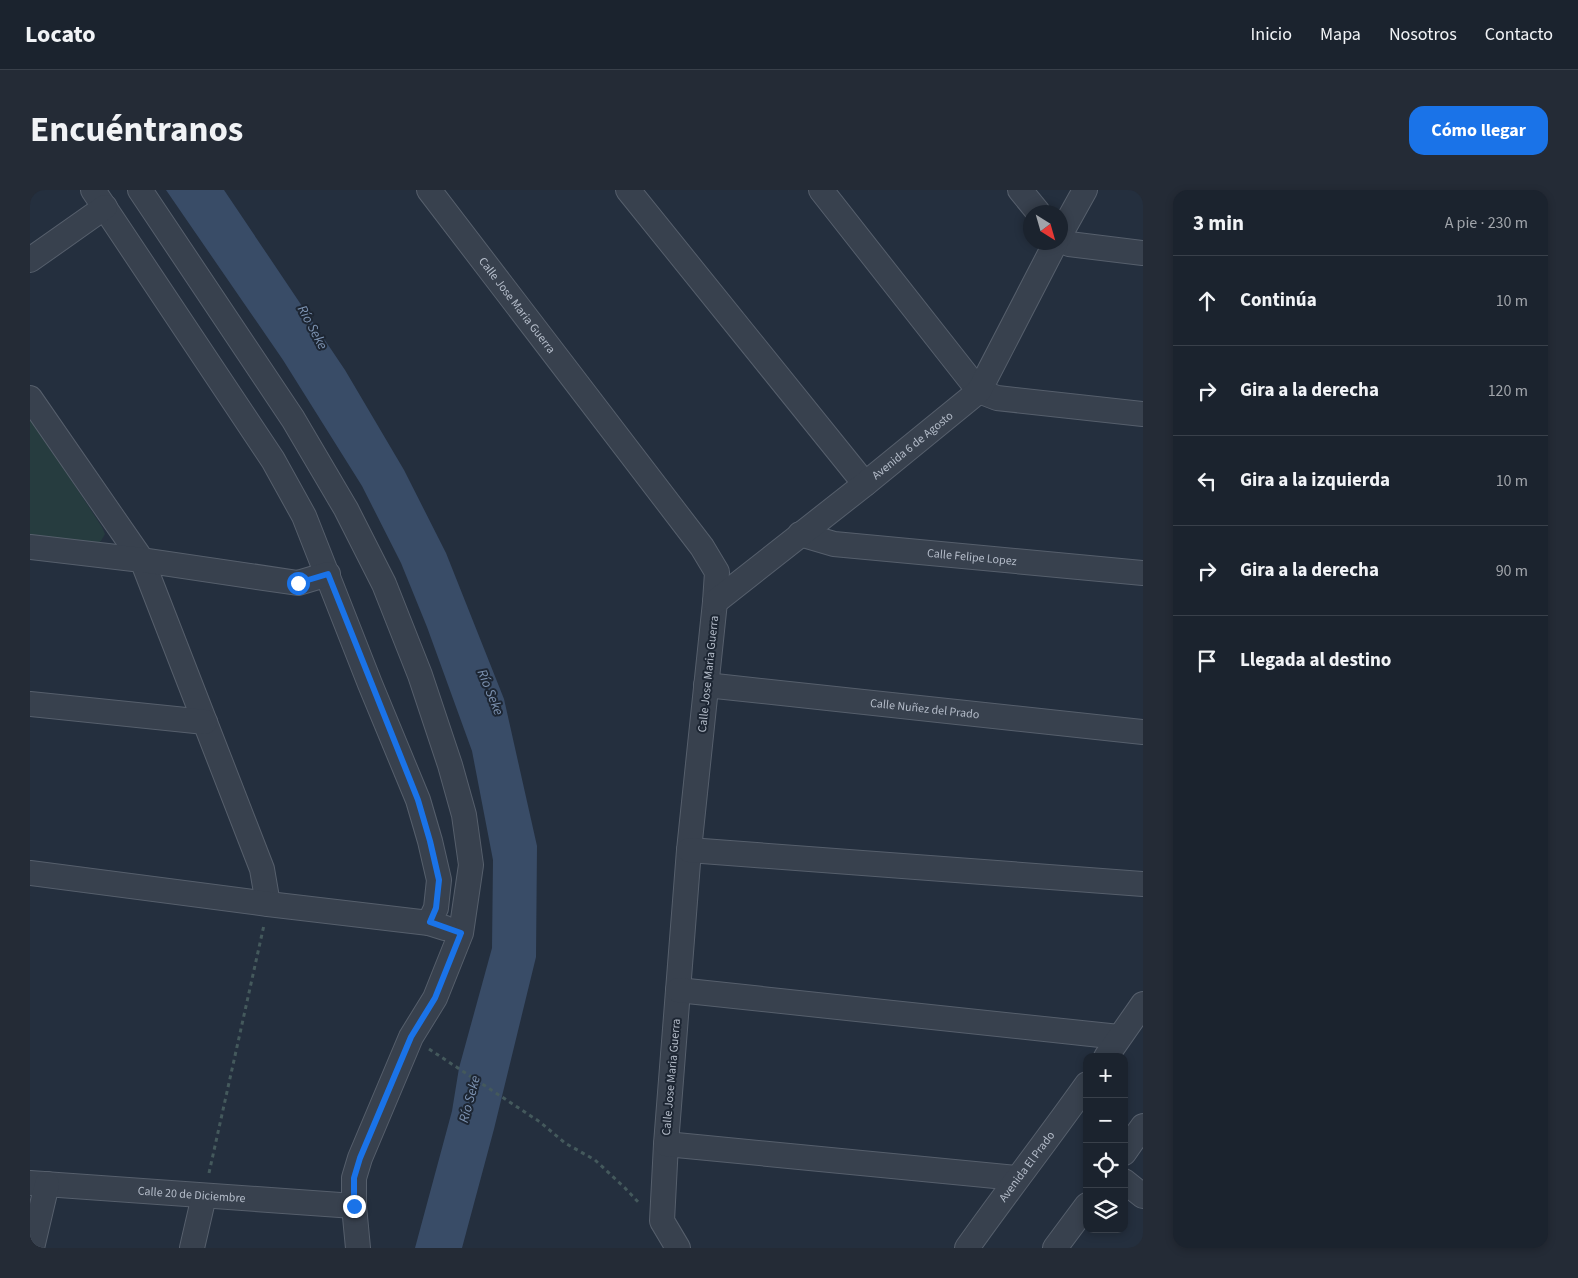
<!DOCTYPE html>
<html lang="es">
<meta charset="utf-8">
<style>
body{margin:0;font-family:"Source Sans 3",sans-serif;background:#242b36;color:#f1f3f6}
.controls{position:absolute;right:15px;bottom:15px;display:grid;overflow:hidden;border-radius:10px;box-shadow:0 2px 8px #0003}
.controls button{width:45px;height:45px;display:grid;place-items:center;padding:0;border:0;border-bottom:1px solid #39404a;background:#1b232e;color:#f1f3f6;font:25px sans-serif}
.compass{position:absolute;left:993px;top:15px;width:45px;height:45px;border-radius:50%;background:#1b232e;box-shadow:0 2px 8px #0003;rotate:143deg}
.stop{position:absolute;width:15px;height:15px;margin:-11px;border:4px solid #1a73e8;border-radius:50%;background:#fff}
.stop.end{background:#1a73e8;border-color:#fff;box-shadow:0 1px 5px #0008}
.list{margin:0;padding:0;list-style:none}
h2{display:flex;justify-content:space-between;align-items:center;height:65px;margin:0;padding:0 20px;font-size:21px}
h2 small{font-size:16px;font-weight:400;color:#a0a4aa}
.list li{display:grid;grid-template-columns:32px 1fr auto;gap:15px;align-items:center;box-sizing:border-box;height:90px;padding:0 20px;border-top:1px solid #39404a}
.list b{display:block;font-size:19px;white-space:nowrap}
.list em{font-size:16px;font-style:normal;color:#a0a4aa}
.icon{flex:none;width:28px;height:28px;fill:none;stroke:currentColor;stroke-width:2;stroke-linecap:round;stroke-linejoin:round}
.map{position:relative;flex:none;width:1113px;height:1058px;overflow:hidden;border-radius:15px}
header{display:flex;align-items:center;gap:30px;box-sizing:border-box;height:70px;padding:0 25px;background:#1b232e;border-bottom:1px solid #39404a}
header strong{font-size:24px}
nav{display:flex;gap:28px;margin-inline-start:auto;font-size:18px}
.intro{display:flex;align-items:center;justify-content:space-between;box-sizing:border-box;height:120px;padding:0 30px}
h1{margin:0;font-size:35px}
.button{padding:12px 22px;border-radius:15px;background:#1a73e8;color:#fff;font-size:18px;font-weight:700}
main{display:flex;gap:30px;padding:0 30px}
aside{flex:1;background:#1b232e;border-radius:15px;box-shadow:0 2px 8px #0003}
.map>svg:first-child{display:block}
</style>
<header>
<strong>Locato</strong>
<nav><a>Inicio</a><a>Mapa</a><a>Nosotros</a><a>Contacto</a></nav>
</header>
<div class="intro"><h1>Encuéntranos</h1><a class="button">Cómo llegar</a></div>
<main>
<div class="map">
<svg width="1113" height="1058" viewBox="0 0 1113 1058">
<rect width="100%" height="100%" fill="#242f3e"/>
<path fill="#263c3f" d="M0,227l72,110 3,7 -4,7 -6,3 -65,-7z"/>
<path fill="#394c67" d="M136,0h58l121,180 59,100 42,83 58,146 33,147 -1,111 -42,172 -32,119h-47l37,-137 7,-43 33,-120 1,-88 -21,-109 -45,-124 -26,-64 -39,-77 -79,-126z"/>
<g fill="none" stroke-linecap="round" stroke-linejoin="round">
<defs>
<g id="minor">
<path d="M63,0l180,270 31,56 66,168 48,116 12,41 9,39 -3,28 -7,15"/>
<path d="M110,0l153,229 53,90 38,75 36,91 30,90 14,50 7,50 -10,68 -26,65 -24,39 -51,121 -6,20v28l4,42"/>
<path id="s1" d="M399,0l273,357 15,25 -2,30 -26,248 -23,294 -4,77 16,27"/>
<path d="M598,0l237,294"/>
<path d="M791,0l158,201 18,7 146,16"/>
<path d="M990,0l18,22"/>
<path d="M1030,45l25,-45"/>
<path d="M1030,49l9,5 74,9"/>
<path d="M0,70l75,-53"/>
<path d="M0,208l112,162 120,309 6,35"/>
<path id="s2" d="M770,344l34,10 309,29"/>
<path d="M0,357l112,13 156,23 30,-9"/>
<path id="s3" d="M685,412l150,-118 114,-93 77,-149"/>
<path id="s4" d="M676,495l437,47"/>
<path d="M0,514l175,18"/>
<path d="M659,660l454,34"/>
<path d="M0,683l238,31 161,19 16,5"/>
<path d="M648,800l441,47"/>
<path d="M1076,867l37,-53"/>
<path d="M636,954l350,34"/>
<path d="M1094,963l19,-27"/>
<path d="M1094,991l19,15"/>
<path id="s5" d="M0,993l324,23"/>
<path d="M2,1058l15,-64"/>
<path d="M162,1058l12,-52"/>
<path id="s6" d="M937,1058c39,-55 81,-109 120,-164"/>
<path d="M1025,1058l32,-43"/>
</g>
</defs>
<use href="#minor" stroke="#565f6c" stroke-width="26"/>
<g stroke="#44595c" stroke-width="3" stroke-dasharray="4 4" stroke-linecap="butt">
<path d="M399,859l111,73 25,21 30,17 30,28 15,16"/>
<path d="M179,983l55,-248"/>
</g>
<use href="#minor" stroke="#38414e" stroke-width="24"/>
</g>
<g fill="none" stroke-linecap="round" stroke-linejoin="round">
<path stroke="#1a73e8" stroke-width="6" d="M268,393l30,-9 90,226 12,41 9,39 -3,28 -6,14 31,11 -26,65 -24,39 -51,121 -6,20v28"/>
</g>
<g text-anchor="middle" stroke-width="4" stroke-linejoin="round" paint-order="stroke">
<g font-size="12" fill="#b4bcc9" stroke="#1d2633">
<text dy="4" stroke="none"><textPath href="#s1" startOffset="145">Calle Jose Maria Guerra</textPath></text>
<text dy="4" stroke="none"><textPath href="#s3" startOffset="252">Avenida 6 de Agosto</textPath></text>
<text dy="4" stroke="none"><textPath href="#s2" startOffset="174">Calle Felipe Lopez</textPath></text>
<text transform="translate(678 484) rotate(-84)" y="4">Calle Jose Maria Guerra</text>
<text dy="4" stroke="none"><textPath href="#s4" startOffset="220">Calle Nuñez del Prado</textPath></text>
<text transform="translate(641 887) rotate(-85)" y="4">Calle Jose Maria Guerra</text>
<text dy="4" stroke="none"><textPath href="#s6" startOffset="101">Avenida El Prado</textPath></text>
<text dy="4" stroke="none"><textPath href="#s5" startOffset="162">Calle 20 de Diciembre</textPath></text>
</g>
<g font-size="14" font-style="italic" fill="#7c92b1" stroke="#1d2633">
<text transform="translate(283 137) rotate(62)" y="5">Río Seke</text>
<text transform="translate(461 502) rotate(68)" y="5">Río Seke</text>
<text transform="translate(439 909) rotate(-75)" y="5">Río Seke</text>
</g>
</g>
</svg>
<div class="controls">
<button>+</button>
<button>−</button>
<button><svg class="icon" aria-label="locate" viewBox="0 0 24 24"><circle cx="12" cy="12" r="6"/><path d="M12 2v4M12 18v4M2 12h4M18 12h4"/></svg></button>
<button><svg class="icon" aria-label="layers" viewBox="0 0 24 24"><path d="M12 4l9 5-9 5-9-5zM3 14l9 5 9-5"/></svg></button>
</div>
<svg class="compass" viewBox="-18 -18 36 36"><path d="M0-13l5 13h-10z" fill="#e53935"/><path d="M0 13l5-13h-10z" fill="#a0a4aa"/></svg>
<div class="stop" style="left:268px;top:393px"></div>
<div class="stop end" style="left:324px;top:1016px"></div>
</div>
<aside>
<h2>3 min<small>A pie · 230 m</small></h2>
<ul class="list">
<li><svg class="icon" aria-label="ahead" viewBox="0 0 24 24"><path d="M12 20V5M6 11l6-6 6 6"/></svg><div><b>Continúa</b></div><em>10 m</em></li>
<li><svg class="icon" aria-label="right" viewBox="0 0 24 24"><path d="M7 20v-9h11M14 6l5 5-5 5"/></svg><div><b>Gira a la derecha</b></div><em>120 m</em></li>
<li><svg class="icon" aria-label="left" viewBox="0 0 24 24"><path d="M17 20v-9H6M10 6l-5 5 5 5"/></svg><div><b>Gira a la izquierda</b></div><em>10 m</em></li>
<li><svg class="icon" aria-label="right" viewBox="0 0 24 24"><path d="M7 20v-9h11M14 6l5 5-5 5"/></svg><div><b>Gira a la derecha</b></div><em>90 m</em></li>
<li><svg class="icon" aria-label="arrive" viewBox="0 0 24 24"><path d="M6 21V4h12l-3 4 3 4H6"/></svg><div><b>Llegada al destino</b></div></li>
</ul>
</aside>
</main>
